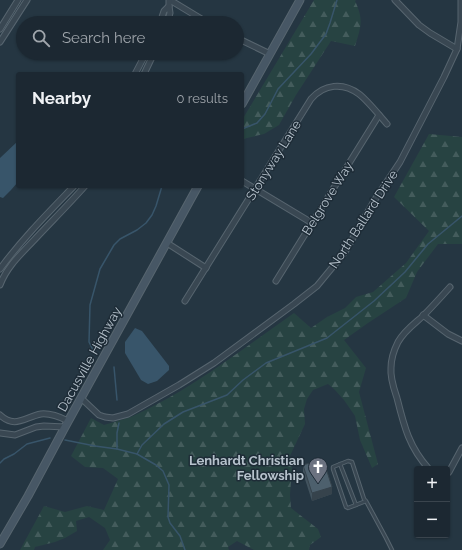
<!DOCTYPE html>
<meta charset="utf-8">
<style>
body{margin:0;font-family:Raleway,sans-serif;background:#25303a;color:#f1f3f6}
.controls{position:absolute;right:12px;bottom:12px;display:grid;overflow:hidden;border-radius:4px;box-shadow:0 1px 3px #0004}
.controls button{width:36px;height:36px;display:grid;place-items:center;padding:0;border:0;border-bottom:1px solid #3a444d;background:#1c2832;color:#f1f3f6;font:20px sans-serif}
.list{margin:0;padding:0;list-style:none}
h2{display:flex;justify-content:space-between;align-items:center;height:52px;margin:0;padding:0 16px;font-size:17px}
h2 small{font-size:13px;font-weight:400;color:#a0a6ac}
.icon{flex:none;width:22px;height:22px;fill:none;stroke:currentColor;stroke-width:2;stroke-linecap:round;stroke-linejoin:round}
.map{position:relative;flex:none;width:462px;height:550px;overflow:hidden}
.search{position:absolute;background:#1c2832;box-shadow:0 1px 3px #0004;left:16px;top:16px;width:228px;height:44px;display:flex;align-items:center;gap:10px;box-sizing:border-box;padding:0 14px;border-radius:22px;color:#a0a6ac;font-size:15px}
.panel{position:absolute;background:#1c2832;box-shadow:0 1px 3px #0004;left:16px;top:72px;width:228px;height:116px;border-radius:4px}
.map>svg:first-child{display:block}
</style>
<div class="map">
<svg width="462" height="550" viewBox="0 0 462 550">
<defs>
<pattern id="forest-firs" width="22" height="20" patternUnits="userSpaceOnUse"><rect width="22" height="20" fill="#274342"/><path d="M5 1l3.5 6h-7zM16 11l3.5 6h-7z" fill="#445c5c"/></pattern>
</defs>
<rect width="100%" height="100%" fill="#253642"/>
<g fill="url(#forest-firs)">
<path d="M314,0h42l-1,1c9,19 6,26 0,45l-24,-5 -35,54 -17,30 -15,9 -17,4 -5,2v-20z"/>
<path d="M429,134l33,3v107h-24l-21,28 -11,26 -38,25 -24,17 22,28 -7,24 19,72 -6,4 -12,-28 -5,-24 -11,-16 -10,-11 -6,-5 -15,6 -6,9 -3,10 1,15 -16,34 3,10 -2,27 1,13 27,21 3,8 -11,8 -1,5h-55l-17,-9 -9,6 1,3h-126l7,-10 -5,-12 -16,-11 -13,4 1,10 -12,7 -10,4 -20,5 -1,3h-14l24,-44 21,6 22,-6 17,4 14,-31 -15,-11 -18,-1 -14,-11 20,-38 13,7c9,-3 18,-5 27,-8 59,-26 110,-67 163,-104l17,15 16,-11 18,-9 11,-11 17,-5 33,-29 23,-32 -35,-34z"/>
</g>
<g fill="#38556a">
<path d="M18,141v41l-7,8 -8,8 -3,-1v-39z"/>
<path d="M135,328l7,3 27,35v4l-12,11 -9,3 -7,-4 -16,-27v-11z"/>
</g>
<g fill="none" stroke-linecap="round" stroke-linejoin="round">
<g stroke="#38556a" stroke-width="1.5">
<path d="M242,129l15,-6 8,-9 13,-25 33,-35 15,-20 4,-11 7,-23"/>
<path d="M94,352l-5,-10 1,-37 10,-36 14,-24 6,-6 17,-9 9,-7 6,-8 4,-9 6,-20"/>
<path d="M114,367l3,33"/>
<path d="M65,440l30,6 22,3 20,5 19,11 7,6 6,14 -1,32 2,6 10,13 5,14"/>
<path d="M117,449v-16l2,-10"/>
<path d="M137,454l5,-9 22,-21 19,-12 44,-17 16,-15 23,-17 61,-25 47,-37 31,-29 23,-28 34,-28"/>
<path d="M0,463l4,-4 10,-5 13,-10 23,-6"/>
</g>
<defs>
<g id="service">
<path d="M340,464l16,41"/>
<path d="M366,501l-18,7 -2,-1 -13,-38v-2l15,-6 4,1 12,37 2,2 20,37 6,12"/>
</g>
<g id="minor">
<path d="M170,0l38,23"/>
<path d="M395,0l24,25 11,8 27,16"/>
<path d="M160,23l4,-12 5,-5"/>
<path d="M167,23l3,-10 -1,-7v-6"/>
<path d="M0,29l18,-29"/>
<path d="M237,38l33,16"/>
<path d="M0,42l27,-42"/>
<path d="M135,74l11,-21"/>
<path d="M144,74l10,-21"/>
<path d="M242,181l70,42"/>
<path d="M167,243l39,25"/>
<path d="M0,269c22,-30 48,-56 74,-83"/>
<path d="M276,281l103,-166"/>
<path d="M0,285c7,-19 22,-32 36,-47 16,-17 33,-34 49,-52"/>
<path d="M185,301l126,-202c13,-15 32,-17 48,-5 9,7 20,21 28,30"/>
<path d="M423,315l25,19 14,7"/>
<path d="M81,398l18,17 6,2 8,1 15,-4 51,-29 35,-22 80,-59 23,-18 28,-34 29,-51 26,-39 44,-85 13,-28 4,-27v-22"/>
<path d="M0,415c15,14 25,2 41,-1 10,-1 19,3 27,7"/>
<path d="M0,433l15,2 21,-8 8,-1 21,1"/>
<path d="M429,469c-20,-22 -25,-43 -32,-71 -3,-9 -7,-20 -6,-30 0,-9 3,-18 7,-26 6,-11 16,-18 25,-26 9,-9 18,-19 27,-29"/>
<path d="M447,474l2,-2 13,-24"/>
</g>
<g id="secondary">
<path d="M242,104l58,-104"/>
<path d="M0,544l28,-48 37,-69 133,-241"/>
</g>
</defs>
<use href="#service" stroke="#57656f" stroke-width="4.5"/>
<use href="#minor" stroke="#57656f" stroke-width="7"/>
<use href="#secondary" stroke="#57656f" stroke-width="9"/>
<use href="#service" stroke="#394752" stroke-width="2.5"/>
<use href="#minor" stroke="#394752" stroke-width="5"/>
<use href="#secondary" stroke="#475765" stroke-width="7"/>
</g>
<path fill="#42535e" d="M303,465l29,29 -20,7 -9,-28z"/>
<path fill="#36434c" d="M332,487v7l-20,7v-8z"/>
<path fill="#4d606d" stroke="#36434c" d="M323,459l9,28 -20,6 -9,-28z"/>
<defs>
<symbol id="church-pin" viewBox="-11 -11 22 30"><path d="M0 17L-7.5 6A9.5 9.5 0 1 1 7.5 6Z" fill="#6b7280" stroke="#1e2c37"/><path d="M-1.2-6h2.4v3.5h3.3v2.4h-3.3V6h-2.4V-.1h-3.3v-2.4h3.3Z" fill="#fff"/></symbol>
</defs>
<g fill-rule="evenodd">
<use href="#church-pin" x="307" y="456" width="22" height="30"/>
</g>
<g text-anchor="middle" stroke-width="3" stroke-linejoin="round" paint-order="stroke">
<g font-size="13" fill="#b6c2cc" stroke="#1e2c37">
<text transform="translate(273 160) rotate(-58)" y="5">Stonyway Lane</text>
<text transform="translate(327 198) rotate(-58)" y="5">Belgrove Way</text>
<text transform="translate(363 219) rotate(-57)" y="5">North Ballard Drive</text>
<text transform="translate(89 359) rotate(-61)" y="5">Dacusville Highway</text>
</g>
<g font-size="13" font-weight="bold" fill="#b6c2cc" stroke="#1e2c37" text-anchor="end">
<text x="304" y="465">Lenhardt Christian<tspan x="304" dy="15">Fellowship</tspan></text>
</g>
</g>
</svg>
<div class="controls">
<button>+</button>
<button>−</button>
</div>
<div class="search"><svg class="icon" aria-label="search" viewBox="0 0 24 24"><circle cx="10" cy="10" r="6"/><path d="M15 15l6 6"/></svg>Search here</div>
<section class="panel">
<h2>Nearby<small>0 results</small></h2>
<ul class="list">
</ul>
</section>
</div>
